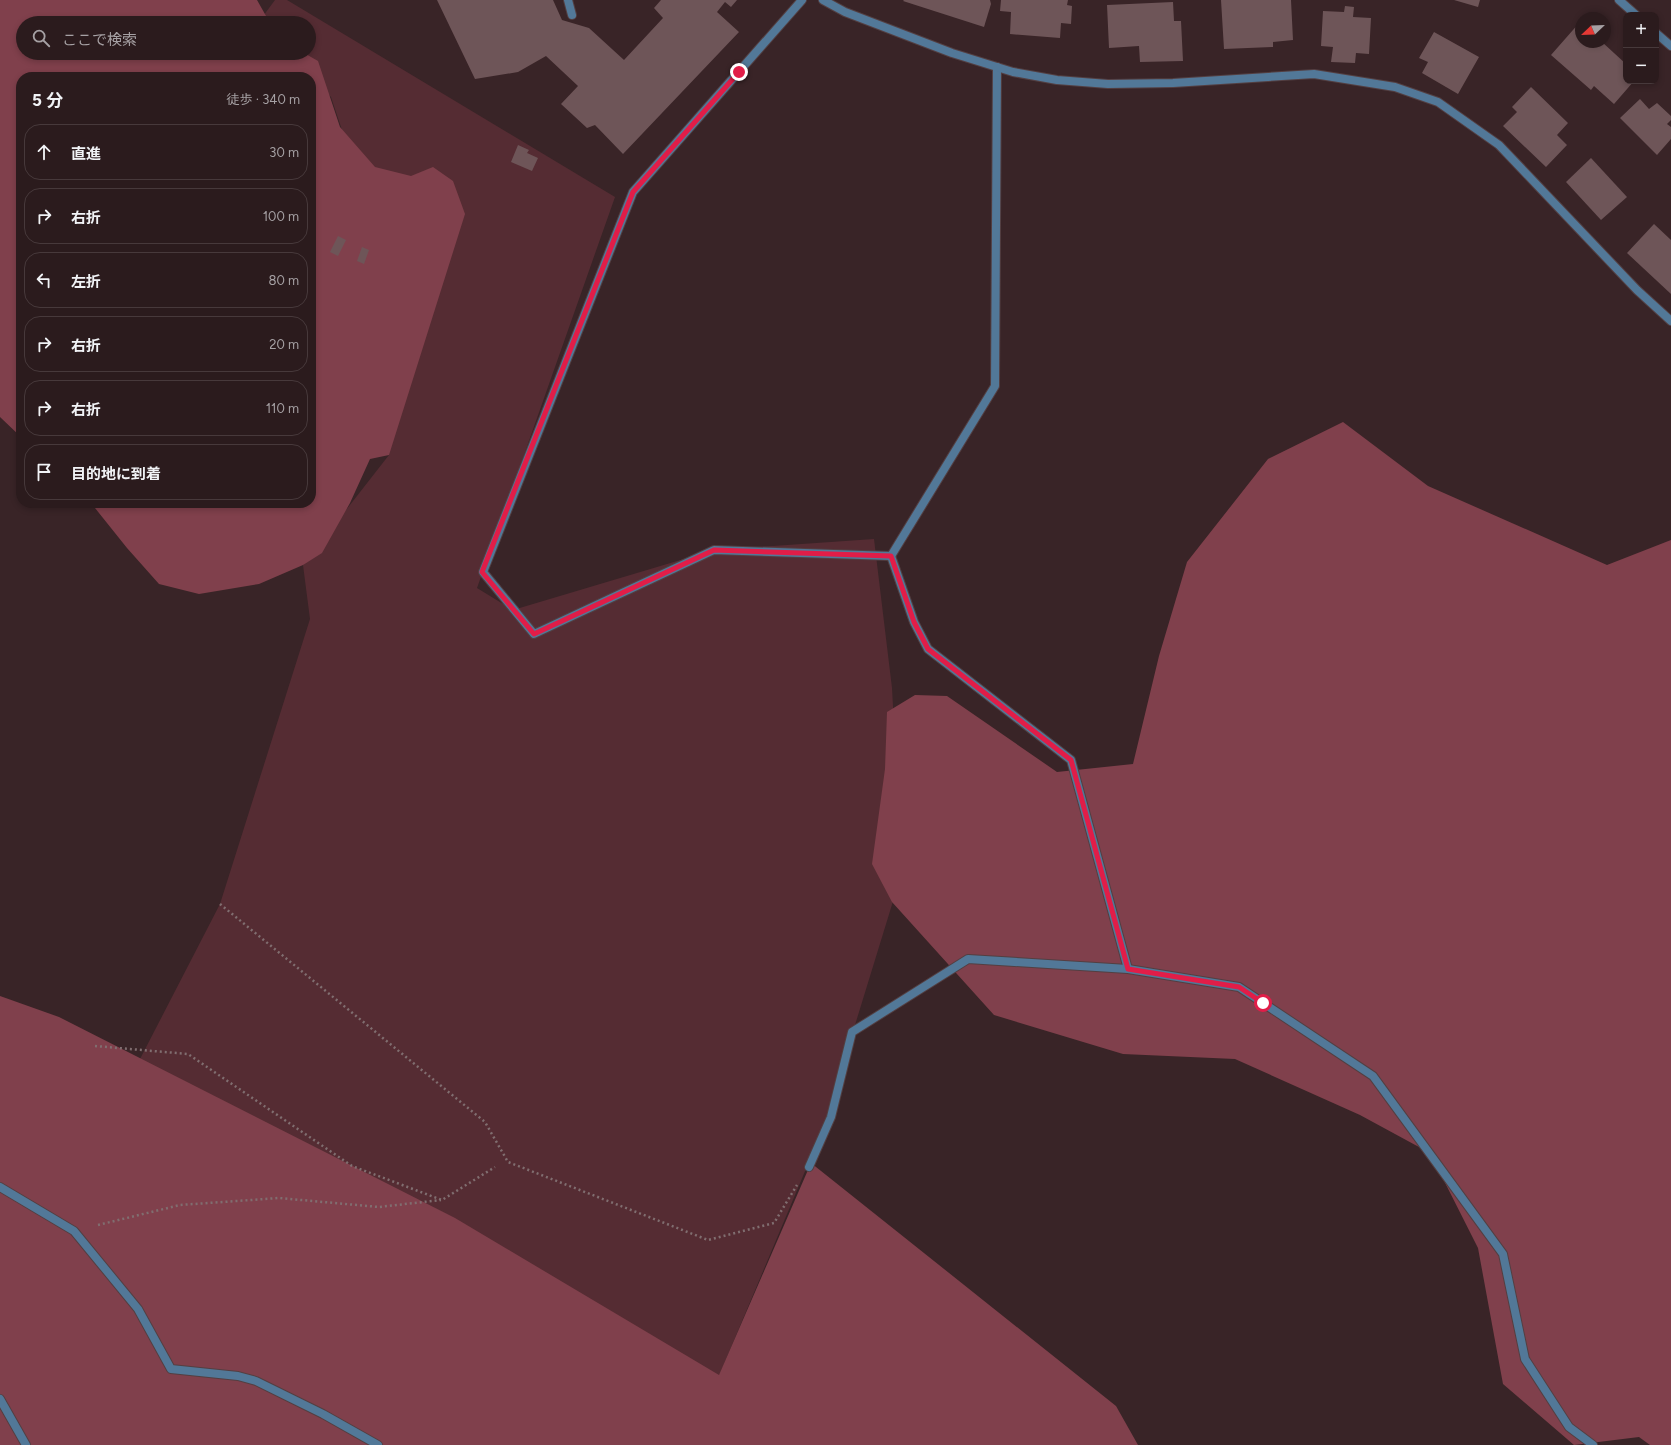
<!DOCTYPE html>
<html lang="ja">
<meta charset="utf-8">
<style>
body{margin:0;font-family:Figtree,"Noto Sans JP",sans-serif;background:#37282a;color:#f1f3f6}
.controls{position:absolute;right:12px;top:12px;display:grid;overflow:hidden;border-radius:8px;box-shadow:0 2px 6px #0003}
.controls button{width:36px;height:36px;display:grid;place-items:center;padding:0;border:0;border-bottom:1px solid #47393b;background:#2b1b1d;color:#f1f3f6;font:20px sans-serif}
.compass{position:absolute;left:1575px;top:12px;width:36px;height:36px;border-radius:50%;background:#2b1b1d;box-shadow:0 2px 6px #0003;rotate:247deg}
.stop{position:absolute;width:12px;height:12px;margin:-9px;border:3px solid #e11d48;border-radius:50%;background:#fff}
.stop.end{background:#e11d48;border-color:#fff;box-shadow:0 1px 4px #0008}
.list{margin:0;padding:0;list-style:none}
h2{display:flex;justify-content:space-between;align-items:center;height:52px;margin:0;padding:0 16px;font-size:17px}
h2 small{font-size:13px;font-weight:400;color:#a6a1a4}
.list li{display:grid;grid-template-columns:26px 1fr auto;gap:12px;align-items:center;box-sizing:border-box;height:56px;margin:0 8px 8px;padding:0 8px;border:1px solid #47393b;border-radius:16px}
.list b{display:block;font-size:15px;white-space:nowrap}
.list em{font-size:13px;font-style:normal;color:#a6a1a4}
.icon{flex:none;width:22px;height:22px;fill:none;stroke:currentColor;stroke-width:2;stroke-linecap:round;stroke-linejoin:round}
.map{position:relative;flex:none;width:1671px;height:1445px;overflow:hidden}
.search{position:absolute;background:#2b1b1d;box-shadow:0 2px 6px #0003;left:16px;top:16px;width:300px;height:44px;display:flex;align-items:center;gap:10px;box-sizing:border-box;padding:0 14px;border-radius:22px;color:#a6a1a4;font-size:15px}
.panel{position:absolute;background:#2b1b1d;box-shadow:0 2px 6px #0003;left:16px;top:72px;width:300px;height:436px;border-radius:16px}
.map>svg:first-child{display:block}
</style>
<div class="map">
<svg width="1671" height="1445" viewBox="0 0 1671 1445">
<rect width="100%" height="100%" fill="#392427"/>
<path fill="#552c33" d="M275,0h12l328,197 -138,391 36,22 201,-60 160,-11 18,149 10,184 -78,254 -105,250 -579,-317 80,-155 90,-285 -7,-54 86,-110 -34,-286 -24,-72 -20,-20 -34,-24h32v-30h-51z"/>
<g fill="#80404c">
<path d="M0,0h257l13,23h-247v30h281l14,8 22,66 35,40 36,9 22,-9 20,14 12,33 -76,241 -19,4 -20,44 -28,50 -19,12 -44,19 -60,10 -40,-10 -32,-36 -36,-45h220v-426h-290v360l-21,-20z"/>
<path d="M1343,422l85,64 179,79 64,-25v905h-21l-11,-8 -65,8 -71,-61 -25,-136 -48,-95 -70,-38 -125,-56 -112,-5 -129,-39 -102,-113 -20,-38 13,-95 2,-57 28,-17 32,1 110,76 76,-8 26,-108 28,-94 81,-103z"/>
<path d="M0,996l59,21 396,201 264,157 92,-212 305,243 22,39h-1138z"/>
</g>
<g fill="#6e5558">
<path d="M437,0h116l9,20 27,8 35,32 39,-42 -9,-10 7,-8h76l-6,7 -6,-5 -8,10 22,20 -116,122 -28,-29 -8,3 -26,-24 17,-18 -32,-30 -28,16 -43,7z"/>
<path d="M904,0h86l1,4 -7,23 -81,-26z"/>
<path d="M1001,0h67l-1,5 5,1 -1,18 -10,-1 -1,15 -50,-4 1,-22 -11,-1z"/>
<path d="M1221,0h70l2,40 -20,2v5l-49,2z"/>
<path d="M1454,0h26l-2,7z"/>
<path d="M1173,2l1,19h7l2,40 -43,1 -1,-16 -30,2 -2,-43z"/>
<path d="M1345,6l9,1 -1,10 18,1 -2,36 -13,-1 -1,10 -24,-1 2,-15 -12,-1 2,-35 21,1z"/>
<path d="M1580,22l1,20h21l24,22v17h8l-20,23 -20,-18 -3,4 -40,-35z"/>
<path d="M1434,32l45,25 -21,37 -36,-21 6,-11 -9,-4z"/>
<path d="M1531,87l37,36 -11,12 10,10 -21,22 -43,-41 14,-14 -5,-5z"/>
<path d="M1640,99l9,10 8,-6 14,13v4l-4,4 4,3v12l-14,16 -37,-37z"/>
<path d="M518,145l11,5 -2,3 11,5 -6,13 -21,-9z"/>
<path d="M1591,158l36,39 -26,23 -35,-38z"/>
<path d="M1654,224l17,16v54l-44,-41z"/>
<path d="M338,236l8,4 -8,16 -8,-4z"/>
<path d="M362,247l7,3 -5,14 -7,-3z"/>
</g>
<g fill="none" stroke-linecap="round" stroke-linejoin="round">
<defs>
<g id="lane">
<path d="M568,0l4,15"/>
<path d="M809,1167l22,-50 21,-85 116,-73 160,10 111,18 134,89 130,178 22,105 44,68 24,18"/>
</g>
<g id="street">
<path d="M802,0l-169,192 -150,380 51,62 180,-84 177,6 104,-170 2,-319"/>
<path d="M823,0l22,12 107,41 61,19 44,8 51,4 65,-1 141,-9 81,13 43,15 61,43 138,145 34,31"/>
<path d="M1619,0l17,15"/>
<path d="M1656,33l15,13"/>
<path d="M891,556l23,66 14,27 143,111 57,209"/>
<path d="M0,1187l74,44 64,78 33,60 67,7 18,5 67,33 55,31"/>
<path d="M0,1399l26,46"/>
</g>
</defs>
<use href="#lane" stroke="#533f42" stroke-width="10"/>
<use href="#street" stroke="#533f42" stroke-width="10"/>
<g stroke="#806e70" stroke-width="2.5" stroke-dasharray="2 3" stroke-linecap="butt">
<path d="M220,904l265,218 23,40 200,78 66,-17 23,-38"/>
<path d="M95,1046l93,8 164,112 90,34 53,-33"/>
<path d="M98,1225l82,-20 99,-7 100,9 62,-7"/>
</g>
<use href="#lane" stroke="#527898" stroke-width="8"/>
<use href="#street" stroke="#527898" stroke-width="8"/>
</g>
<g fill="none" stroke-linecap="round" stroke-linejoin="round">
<path stroke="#e11d48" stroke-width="5" d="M739,72l-106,120 -151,380 52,62 180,-84 177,6 23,66 14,27 143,111 57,209 111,18 24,16"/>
</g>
</svg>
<div class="controls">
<button>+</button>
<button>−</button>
</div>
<svg class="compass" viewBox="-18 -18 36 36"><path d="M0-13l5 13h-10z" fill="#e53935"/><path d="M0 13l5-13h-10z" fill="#a6a1a4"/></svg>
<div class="stop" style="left:1263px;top:1003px"></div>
<div class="stop end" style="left:739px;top:72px"></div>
<div class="search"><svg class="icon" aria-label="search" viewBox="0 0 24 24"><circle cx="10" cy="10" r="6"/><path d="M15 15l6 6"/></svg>ここで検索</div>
<section class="panel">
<h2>5 分<small>徒歩 · 340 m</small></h2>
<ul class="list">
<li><svg class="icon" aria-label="ahead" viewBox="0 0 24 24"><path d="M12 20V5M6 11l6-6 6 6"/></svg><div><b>直進</b></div><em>30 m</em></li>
<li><svg class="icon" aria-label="right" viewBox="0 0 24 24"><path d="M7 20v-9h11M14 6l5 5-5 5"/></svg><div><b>右折</b></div><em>100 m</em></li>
<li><svg class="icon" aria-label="left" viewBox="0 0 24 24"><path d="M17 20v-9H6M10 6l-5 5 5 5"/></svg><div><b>左折</b></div><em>80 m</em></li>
<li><svg class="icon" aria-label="right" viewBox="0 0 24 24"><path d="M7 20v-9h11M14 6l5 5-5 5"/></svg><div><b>右折</b></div><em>20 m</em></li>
<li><svg class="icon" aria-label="right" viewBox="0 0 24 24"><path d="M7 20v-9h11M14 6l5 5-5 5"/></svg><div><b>右折</b></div><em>110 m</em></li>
<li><svg class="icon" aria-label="arrive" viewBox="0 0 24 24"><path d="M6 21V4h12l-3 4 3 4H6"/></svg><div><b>目的地に到着</b></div></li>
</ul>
</section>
</div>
